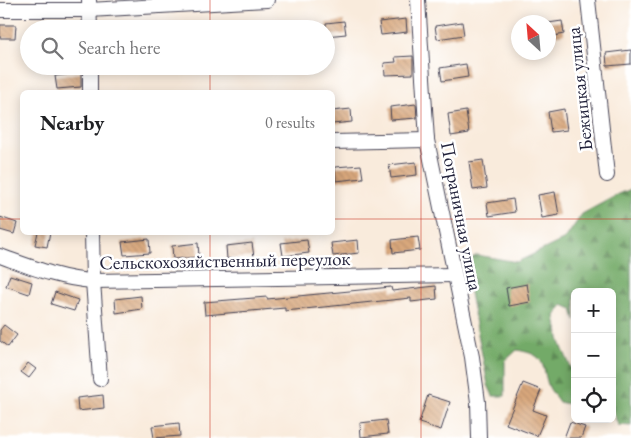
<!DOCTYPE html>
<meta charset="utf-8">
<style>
body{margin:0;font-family:"EB Garamond",serif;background:#f2f2f2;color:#202124}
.controls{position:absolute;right:15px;bottom:15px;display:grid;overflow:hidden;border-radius:8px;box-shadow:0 2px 12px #0003}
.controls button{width:45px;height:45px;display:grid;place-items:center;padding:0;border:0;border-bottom:1px solid #e0e0e0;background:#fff;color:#202124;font:25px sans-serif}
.compass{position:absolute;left:511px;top:15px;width:45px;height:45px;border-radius:50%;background:#fff;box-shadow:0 2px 12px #0003;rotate:334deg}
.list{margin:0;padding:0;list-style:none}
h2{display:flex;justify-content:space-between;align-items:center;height:65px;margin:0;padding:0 20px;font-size:21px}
h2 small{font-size:16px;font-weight:400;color:#757577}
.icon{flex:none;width:28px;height:28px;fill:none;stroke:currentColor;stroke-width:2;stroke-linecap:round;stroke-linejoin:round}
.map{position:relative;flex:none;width:631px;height:438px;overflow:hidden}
.search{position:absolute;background:#fff;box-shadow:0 2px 12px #0003;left:20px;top:20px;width:315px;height:55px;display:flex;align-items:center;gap:12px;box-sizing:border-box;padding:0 18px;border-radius:28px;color:#757577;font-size:19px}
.panel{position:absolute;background:#fff;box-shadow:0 2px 12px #0003;left:20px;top:90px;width:315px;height:145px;border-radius:8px}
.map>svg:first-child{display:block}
</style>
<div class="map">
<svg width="631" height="438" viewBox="0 0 631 438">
<defs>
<pattern id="forest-firs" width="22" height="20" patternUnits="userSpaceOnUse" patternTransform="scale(1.25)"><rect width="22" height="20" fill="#73aa67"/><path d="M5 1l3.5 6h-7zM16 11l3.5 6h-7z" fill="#5e8a56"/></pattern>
<pattern id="building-back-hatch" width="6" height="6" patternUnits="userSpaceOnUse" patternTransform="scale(1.25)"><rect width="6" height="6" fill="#d8a77c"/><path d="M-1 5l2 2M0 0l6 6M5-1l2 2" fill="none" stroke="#b98f6c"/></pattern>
</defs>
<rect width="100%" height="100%" fill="#fff"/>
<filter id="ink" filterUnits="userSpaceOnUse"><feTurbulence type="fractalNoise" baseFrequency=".02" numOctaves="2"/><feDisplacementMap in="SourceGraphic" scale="10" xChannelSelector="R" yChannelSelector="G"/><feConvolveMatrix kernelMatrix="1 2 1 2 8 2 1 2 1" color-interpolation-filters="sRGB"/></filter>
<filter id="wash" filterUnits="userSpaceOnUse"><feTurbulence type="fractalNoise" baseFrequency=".0096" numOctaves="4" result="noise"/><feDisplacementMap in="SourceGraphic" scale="20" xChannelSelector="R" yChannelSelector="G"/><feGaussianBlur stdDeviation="1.12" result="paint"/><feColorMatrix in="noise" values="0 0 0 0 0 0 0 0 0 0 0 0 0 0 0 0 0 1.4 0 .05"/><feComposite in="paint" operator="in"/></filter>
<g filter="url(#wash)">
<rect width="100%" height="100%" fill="#f9ebdc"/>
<path fill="url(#forest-firs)" stroke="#4a6651" d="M631,189v237l-13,-1 -6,-16v-117h-37v28l-3,-11 -9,-4 -8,11c2,10 3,22 7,31 7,17 21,40 10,58l-13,-3c-3,-5 -9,-11 -11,-17 -7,-24 -3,-30 -31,-35l-12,11v35h-12l-5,-11 -24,-122 13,-8 40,7 48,-23 17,-25 37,-20z"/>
<g id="blocks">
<g fill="url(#building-back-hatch)">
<path d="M406,19l1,13 -26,3 -2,-13z"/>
<path d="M344,21l2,13 -20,2v-13z"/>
<path d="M562,21l2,13 -16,3v-14z"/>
<path d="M462,22l2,13 -27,4 -2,-13z"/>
<path d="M0,25h16l-1,13h-15z"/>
<path d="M631,50v14l-24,2 -1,-13z"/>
<path d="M413,56v18l-28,1 -1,-12 12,-1 -1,-5z"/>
<path d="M466,64l2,13 -26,4 -2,-13z"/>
<path d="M81,73v14l-24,2 -2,-13z"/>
<path d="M416,104l1,14 -26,2 -1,-13z"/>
<path d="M351,109l1,13 -20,2v-13z"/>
<path d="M564,109l3,21 -16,2 -3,-20z"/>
<path d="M466,111l3,22 -18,3 -3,-22z"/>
<path d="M483,160l4,28 -14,2 -4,-28z"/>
<path d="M416,162l1,13 -26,3 -2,-13z"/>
<path d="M361,165l2,13 -27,3 -1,-14z"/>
<path d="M555,192l4,23 -17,3 -4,-23z"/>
<path d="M513,199l2,13 -26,4 -2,-13z"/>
<path d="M0,217l17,6 -3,11 -14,-4z"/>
<path d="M38,232h12l-3,15 -12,-2z"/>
<path d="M418,237l2,13 -27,3 -1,-13z"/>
<path d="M149,239l1,14 -26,2 -2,-13z"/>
<path d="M307,240l2,13 -26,3 -2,-13z"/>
<path d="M358,240l1,13 -26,3 -2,-13z"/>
<path d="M198,243l1,14 -26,2 -1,-13z"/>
<path d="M252,243l2,14 -27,2 -1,-13z"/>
<path d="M10,275l22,7 -3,12 -23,-8z"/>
<path d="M527,284l3,18 -21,4 -3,-18z"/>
<path d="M436,286l1,13 -26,3v-4l-126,13v-3l-80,7 -1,-13 63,-5v2l124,-12 1,4z"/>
<path d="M55,292l23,8 -4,11 -23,-7z"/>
<path d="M141,296l1,13 -26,4 -1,-14z"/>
<path d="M4,325l13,10 -9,12 -8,-6v-11z"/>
<path d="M28,363l8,6 -7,9 -8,-6z"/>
<path d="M523,383l18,7 -8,20 13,5 -9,21 -31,-12z"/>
<path d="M103,395l1,13 -26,3 -1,-13z"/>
<path d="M428,395l22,7 -9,28 -22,-7z"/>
<path d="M386,420l2,14 -27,3 -1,-14z"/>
<path d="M570,422l15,5 -4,11h-17z"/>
<path d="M179,423l1,13 -26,2 -2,-12z"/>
</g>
</g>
</g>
<g filter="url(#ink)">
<use href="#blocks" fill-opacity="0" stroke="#424053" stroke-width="1"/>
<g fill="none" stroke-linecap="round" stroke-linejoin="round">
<defs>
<g id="minor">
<path d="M89,0l1,29"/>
<path d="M418,0l9,140 45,217 6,45 1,36"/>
<path d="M588,0l19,175"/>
<path d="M0,10h89l178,-10"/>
<path d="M90,66v26"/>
<path d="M332,142l95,-2"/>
<path d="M92,232l1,49 7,98"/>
<path d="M0,256c31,11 60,23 93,25l361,-6"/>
</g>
</defs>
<use href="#minor" stroke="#424053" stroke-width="16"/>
<use href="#minor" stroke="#fff" stroke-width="14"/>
</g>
</g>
<path fill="none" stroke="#c8321e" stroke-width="1" stroke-opacity="0.55" d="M210,0v29M421,0v438M210,66v26M0,219h22M332,219h299M210,232v206"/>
<g text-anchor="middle" stroke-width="5" stroke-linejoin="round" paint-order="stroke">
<g font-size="19" fill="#22223b" stroke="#fff">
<text transform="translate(579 89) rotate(-96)" y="7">Бежицкая улица</text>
<text transform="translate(462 216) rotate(79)" y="7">Пограничная улица</text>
<text transform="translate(225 260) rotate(-1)" y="7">Сельскохозяйственный переулок</text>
</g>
</g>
</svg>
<div class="controls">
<button>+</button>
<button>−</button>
<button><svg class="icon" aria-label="locate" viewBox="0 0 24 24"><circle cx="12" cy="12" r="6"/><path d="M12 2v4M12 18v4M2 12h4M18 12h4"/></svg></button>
</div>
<svg class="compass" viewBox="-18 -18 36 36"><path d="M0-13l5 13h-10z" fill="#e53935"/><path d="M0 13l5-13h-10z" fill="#757577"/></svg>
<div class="search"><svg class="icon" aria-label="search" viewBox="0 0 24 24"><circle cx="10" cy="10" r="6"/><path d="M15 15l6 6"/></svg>Search here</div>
<section class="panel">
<h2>Nearby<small>0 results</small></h2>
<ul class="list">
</ul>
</section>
</div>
